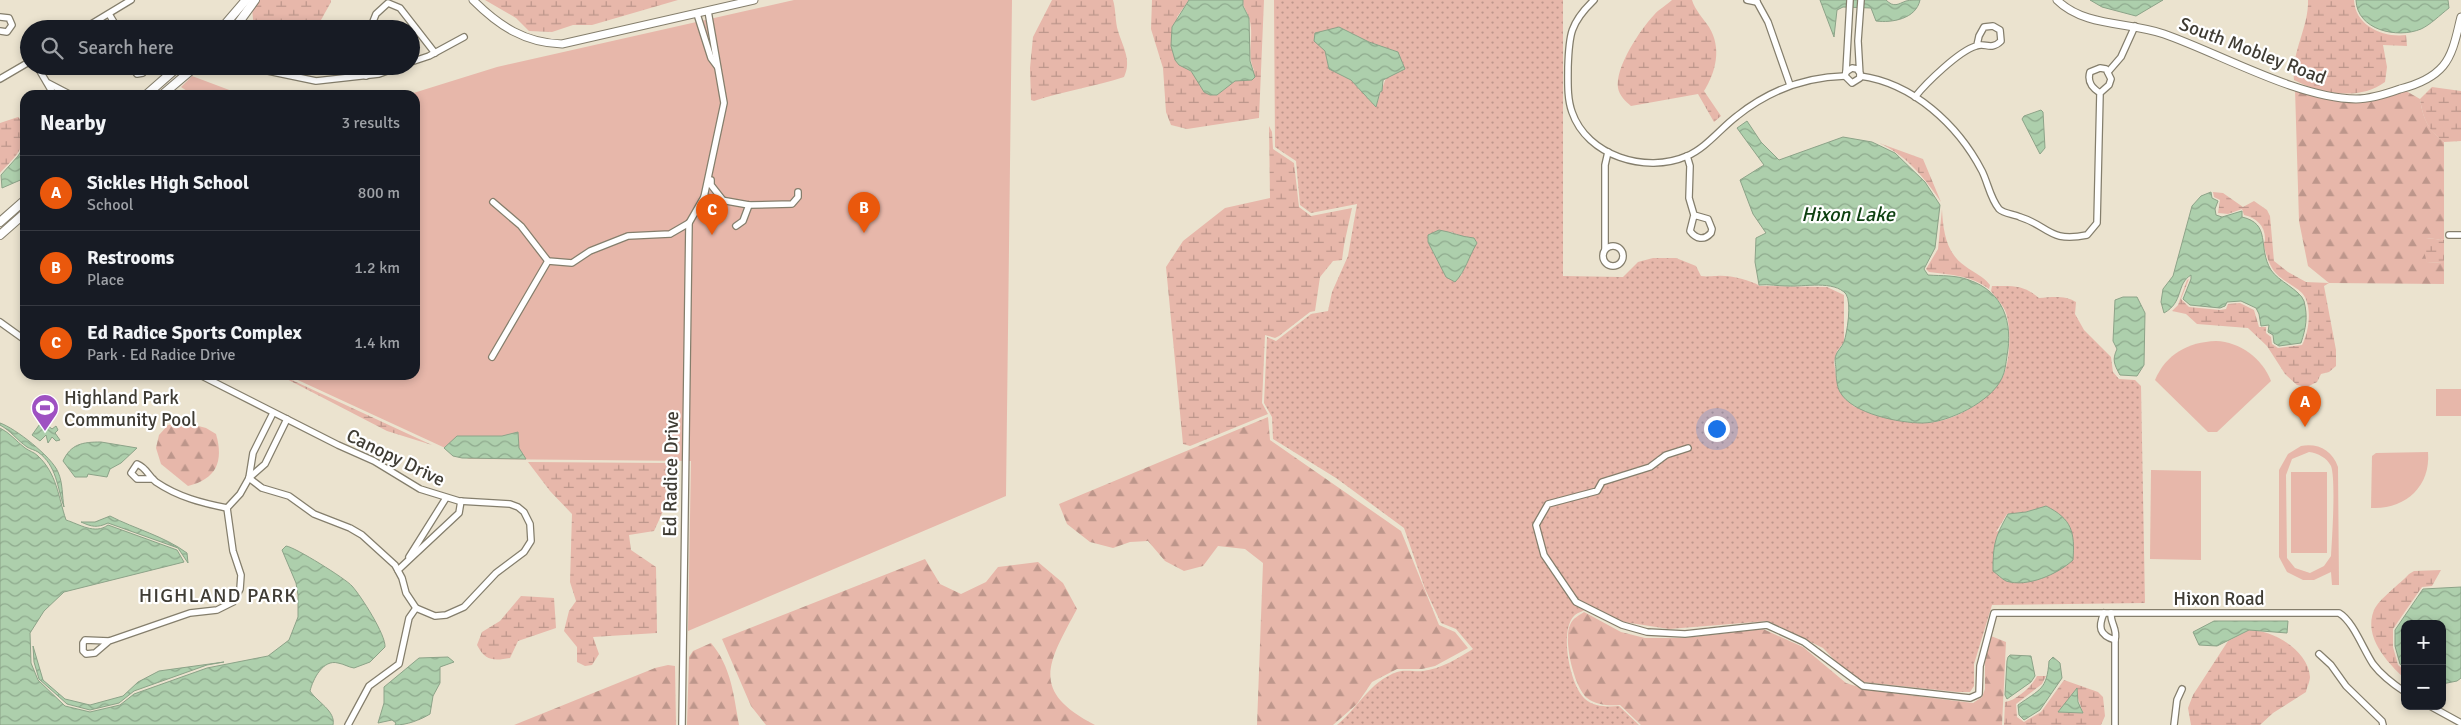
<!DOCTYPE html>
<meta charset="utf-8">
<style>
body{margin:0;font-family:Signika,sans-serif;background:#242831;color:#f1f3f6}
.controls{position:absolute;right:15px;bottom:15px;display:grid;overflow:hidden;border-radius:10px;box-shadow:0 2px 8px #0003}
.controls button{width:45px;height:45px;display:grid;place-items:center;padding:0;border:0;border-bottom:1px solid #363941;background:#171b24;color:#f1f3f6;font:25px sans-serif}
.you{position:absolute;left:1716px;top:428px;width:18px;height:18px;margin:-12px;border:4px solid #fff;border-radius:50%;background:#1a73e8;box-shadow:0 0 0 8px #1a73e833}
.badge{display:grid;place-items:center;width:32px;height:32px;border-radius:50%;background:#ea580c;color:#fff;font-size:16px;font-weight:700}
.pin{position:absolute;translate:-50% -41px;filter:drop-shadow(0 1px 2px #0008)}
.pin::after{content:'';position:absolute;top:26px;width:18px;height:15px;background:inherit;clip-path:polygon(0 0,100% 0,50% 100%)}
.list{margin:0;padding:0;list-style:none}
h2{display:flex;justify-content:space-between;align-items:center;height:65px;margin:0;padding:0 20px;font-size:21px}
h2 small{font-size:16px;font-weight:400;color:#9ea1a6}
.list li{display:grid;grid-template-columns:32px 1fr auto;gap:15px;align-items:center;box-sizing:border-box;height:75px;padding:0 20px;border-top:1px solid #363941}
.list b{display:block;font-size:19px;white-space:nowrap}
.list p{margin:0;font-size:16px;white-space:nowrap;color:#9ea1a6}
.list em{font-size:16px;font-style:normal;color:#9ea1a6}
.icon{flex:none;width:28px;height:28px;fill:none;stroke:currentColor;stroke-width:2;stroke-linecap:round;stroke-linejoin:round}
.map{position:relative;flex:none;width:2461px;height:725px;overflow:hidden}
.search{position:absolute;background:#171b24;box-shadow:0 2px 8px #0003;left:20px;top:20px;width:400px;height:55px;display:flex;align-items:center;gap:12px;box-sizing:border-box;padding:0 18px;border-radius:28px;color:#9ea1a6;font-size:19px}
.panel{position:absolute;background:#171b24;box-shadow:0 2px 8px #0003;left:20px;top:90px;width:400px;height:290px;border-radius:15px}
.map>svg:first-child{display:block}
</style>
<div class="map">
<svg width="2461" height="725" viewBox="0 0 2461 725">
<defs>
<pattern id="grass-dots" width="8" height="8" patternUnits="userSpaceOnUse" patternTransform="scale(1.25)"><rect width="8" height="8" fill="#e7b7aa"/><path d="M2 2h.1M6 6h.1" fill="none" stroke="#bd968b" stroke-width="1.8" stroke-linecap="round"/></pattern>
<pattern id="forest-firs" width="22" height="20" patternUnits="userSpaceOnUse" patternTransform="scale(1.25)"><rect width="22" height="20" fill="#e7b7aa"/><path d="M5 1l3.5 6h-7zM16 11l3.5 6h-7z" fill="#bd968b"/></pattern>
<pattern id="wetland-marsh" width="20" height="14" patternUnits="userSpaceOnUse" patternTransform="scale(1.25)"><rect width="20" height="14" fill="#e7b7aa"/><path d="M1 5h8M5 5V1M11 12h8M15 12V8" fill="none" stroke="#bd968b"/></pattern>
<pattern id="water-waves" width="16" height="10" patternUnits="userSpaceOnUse" patternTransform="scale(1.25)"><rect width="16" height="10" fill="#adcfac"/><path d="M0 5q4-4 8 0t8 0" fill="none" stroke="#8ea98d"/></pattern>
</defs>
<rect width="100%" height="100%" fill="#ebe3cf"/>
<path fill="url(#grass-dots)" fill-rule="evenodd" d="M1274,0h289v276l60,1 15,-15 15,-4h23l20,8 5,10c6,1 10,0 16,0 13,-1 32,4 43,10l67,1 17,8v47l-7,9 -3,11 2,14 17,30c23,8 44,17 70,17 29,0 61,-19 78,-43 9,-13 11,-51 5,-67 -2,-7 -10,-15 -15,-22l1,-5c20,0 31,-2 47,12 13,-1 26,-3 37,4l-1,12 9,16 27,27 2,15 6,7 16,1 6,6 4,217 -153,2 -18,59v22l-4,6h-13l-94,-10 -18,-11 -22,-23 -55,-27 -99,8 -45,-7 -33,-15c-5,3 -13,5 -17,9 -15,15 -4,70 11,83 9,8 23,8 34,7l20,19h-302c22,-18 32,-43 60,-53 8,-3 18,0 26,-1 18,-2 35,-13 50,-22l-17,-20 -15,-6 -16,-34 -21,-61 -68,-50 -63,-39 -1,-22 -8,-14 3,-66 9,4 35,-27 17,-3 4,-19 16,-36 9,-52 -46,9 -11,-8 -4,-44 -21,-14zM1339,27l30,15 29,10c-10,19 -16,36 -22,55l-25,-27 -22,-11 -4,-18zM1452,232l8,5 14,1 3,5 -9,14 -7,19 -26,-20 -7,-14zM2046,506l-50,26 11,-18 19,-2z"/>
<g fill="url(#forest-firs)">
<path d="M2295,89c48,17 62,13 111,2l14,8c3,20 8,30 24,43v98l-18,-2 1,25 17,-1v22l-115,-1 -21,-17 -9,-45z"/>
<path d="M1268,417l2,23 131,91 38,94 16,7 13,16 -33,18 -13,3h-25l-25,13 -15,22 -24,21h-76l6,-162 -18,-14 -27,-3 -15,20 -19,5 -19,-10 -17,-20 -18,1 -17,6 -23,-6 -23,-18 -8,-20z"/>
<path d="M183,422l23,6 10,6c8,28 0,45 -28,52l-27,-22 -5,-16 3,-13 9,-10z"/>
<path d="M925,559l15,25 21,10 25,-12 12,-15 40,-5 25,21 14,26c-29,54 -48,82 18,116h-329l-15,-19 -29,-67z"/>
<path d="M1584,612l37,20 24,6h39l79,-9 40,18 43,36 22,7 105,13 9,-6 3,-8v-27l6,-26 15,6 -4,83h-361l-21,-20c-11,1 -24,0 -33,-7 -13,-11 -24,-58 -17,-73 3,-7 8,-9 14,-13z"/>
<path d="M711,643c20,23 23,53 28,82h-52l2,-68 4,-6z"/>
<path d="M668,665l7,1 1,59h-162l141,-57z"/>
</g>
<g fill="url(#wetland-marsh)" fill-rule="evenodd">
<path d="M259,0h72v2l-15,27h-62l-2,-20z"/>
<path d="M485,0h193l-86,25h-19l-21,7 -23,-1 -13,-13z"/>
<path d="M1052,0h61c3,10 2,22 5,31 5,16 14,30 6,46 -30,10 -61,14 -90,24l-3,-1 -1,-32 3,-31z"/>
<path d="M1152,0h37l-12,17 2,48c14,4 19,15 25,27l13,3 18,-14 10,-1 9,-10c-8,-17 1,-35 -5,-52 -2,-7 -6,-10 -6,-18h21l-5,118 -72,11 -16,-4 -5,-13 -3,-44 -12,-39z"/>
<path d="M1672,0h20c3,10 11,18 17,27 13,21 7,45 -5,64l17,25 -7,6 -16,-28 -67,12c-5,-4 -12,-11 -13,-18 -3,-21 22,-58 36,-73 5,-6 13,-10 18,-15z"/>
<path d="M2308,0h46c1,26 30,38 52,35l1,11 -24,-1 4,22 -2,15c-25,19 -65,12 -91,-2 -3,-28 15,-53 14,-80z"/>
<path d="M2432,87l29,4v50l-17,1c-16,-12 -21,-23 -24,-43z"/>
<path d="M18,117l7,7c0,25 -8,31 -25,49v-50z"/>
<path d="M1269,126l3,6 1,17 21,14 5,44 12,9 41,-8 -8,37 -2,15 -9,1 -13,16 -5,34 -5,1 -31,24 -4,2 -10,-3 -3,68 6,11 -78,32 -7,-2 -17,-177 17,-26 42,-33 45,-10z"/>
<path d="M1879,143l44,16 18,43c-17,-25 -35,-47 -62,-59z"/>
<path d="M2213,192l10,1 20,14 11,-6 13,9 3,6 4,45 14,11 18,10 23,1 -5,3 12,64v16l-7,6 -8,2 -4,8 -10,5 -10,-2 -12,-11 -18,-28 -19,-18 -51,-4 -11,-10 -14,-3 6,-6 9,-25 2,-1 -8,20 8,8 31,3 6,-1 2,-5 12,-1 14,7 5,17h7v6l5,4 1,7 6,4 24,-3c7,-13 11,-40 0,-52 -9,-9 -23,-13 -30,-25 -3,-5 -7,-16 -8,-22 -1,-3 1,-4 1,-7 0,-14 -9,-21 -21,-24l-2,-6 -14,5 -10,-1 2,-13 -6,-3z"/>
<path d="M1942,209c1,22 4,44 23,57 9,7 17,9 25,19l-1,4c-19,-14 -37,-14 -60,-17l-3,-3 12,-20z"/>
<path d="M2426,238l18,2v22l-17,1 -3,-12z"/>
<path d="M279,375h2l151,70 -45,-14z"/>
<path d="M528,462l139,1 -2,44 -11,24 -25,4 2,15 25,17 1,66 -64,4 6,17 -7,11 -7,1 -8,-4v-15l-13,-16 5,-20 7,-10 -6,-19 2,-68 -22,-23z"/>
<path d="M2441,570l-9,16 -10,1 -29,42v18l5,18 7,6v8c-18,-17 -42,-42 -31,-69 5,-11 27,-27 35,-36l5,-3z"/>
<path d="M521,596l33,2 2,30 -38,13 -8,17c-16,3 -25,3 -33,-13l5,-13 18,-11z"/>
<path d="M2249,630c24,0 59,20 61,47 0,4 -3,10 -4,15l-33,21 -13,12h-69l-3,-17 5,-13 35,-54z"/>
<path d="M2037,676h9l-4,8 -26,20 1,13 7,5 17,-10 23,-32 34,12 5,5 2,19 -4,9h-97l1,-23c12,-2 27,-16 32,-26zM2078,698l5,15 -24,-1z"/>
</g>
<g fill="#e7b7aa" fill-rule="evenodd">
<path d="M794,0h218l-6,496 -318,135 3,-170 -222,-2 -182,-84h128v-280h-8l90,-28z"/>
<path d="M192,76l40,15 19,4h-58l-12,-8z"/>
<path d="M2216,341c24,1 46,17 55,40l-54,51h-9l-53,-52c11,-26 33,-38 61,-39z"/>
<rect x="2436" y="389" width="25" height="27"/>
<path d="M2301,446c17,-3 31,4 37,21l1,118h-7l-1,-13 -17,8h-11l-16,-8 -8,-15v-87l9,-16zM2309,452c9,1 18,6 22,14 5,13 1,74 0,90l-7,10 -14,7 -15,-5 -8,-10 -1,-83 6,-16z"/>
<path d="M2428,452c3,35 -24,58 -57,56l1,-52 4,-3z"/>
<path d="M2151,470l50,1v89l-51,-1z"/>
<rect x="2291" y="472" width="36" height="81"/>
</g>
<g fill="url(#water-waves)" stroke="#8ca388">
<path d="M1189,0h54v6l6,12 1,43 5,16 -3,3 -17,1 -18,14h-7l-6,-3 -13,-21 -12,-6 -4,-5 -4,-14 1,-19z"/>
<path d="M1820,0h66c8,8 12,4 20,1 4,-1 10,-1 14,-1 -4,19 -28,23 -44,21l-5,-13 -28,-1 -6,3 -3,27z"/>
<path d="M2090,0h73l-27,16 -34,-9z"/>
<path d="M2356,0h92l1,8c-9,7 -19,17 -28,21 -24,10 -64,1 -65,-29z"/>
<path d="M1339,27l30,15 29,10 7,17 -22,11 -1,11 -2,1 -4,15 -25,-27 -22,-11 -4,-18 -11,-10 1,-8z"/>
<path d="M2041,110l2,2 2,36 -5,6 -18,-35 2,-3z"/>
<path d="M1747,121l14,21 18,18 64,-23 29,5 23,11 30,29 15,23 -5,43 -11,21 4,6c14,1 28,0 41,5 35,12 44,43 38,76 -1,7 -2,16 -5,22 -11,24 -54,45 -80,45 -22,0 -70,-9 -82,-31 -3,-5 -4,-15 -4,-22 0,-4 -2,-11 0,-15 1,-4 6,-8 8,-13 3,-9 8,-39 2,-48 -12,-14 -42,-7 -59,-8 -10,0 -17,-2 -28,-1l-4,-23 1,-24 10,-5 -13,-19 -13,-34 24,-15 -27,-37z"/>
<path d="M25,145v33l-23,10 -1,-13 17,-19z"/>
<path d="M2211,192l1,6 6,3 -3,8 1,6 6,2 20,-6v6c30,7 15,30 29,53 7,11 29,20 33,31 4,16 2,27 -3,42l-22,3 -5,-3 -1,-8 -5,-3 1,-7 -8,1 -2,-12 -3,-6 -15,-7 -14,1 -2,4 -5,2 -30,-3 -7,-6 8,-20v-4c-15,9 -7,27 -27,38l-3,-11 2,-13 10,-13 19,-70 9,-10z"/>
<path d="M1439,230c13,2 22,7 35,8l3,5c-8,13 -12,29 -22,39l-9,-5 -18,-35v-7z"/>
<path d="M2123,297h14l8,16 -1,52 -7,11 -17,-1c-6,-11 -8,-15 -3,-26l-4,-8 2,-41z"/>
<path d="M42,421l10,8 4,-3 2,4 -3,3 5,7 -4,1 -4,-4 -4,6 -2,-8 -6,6 -8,-6z"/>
<path d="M0,423c15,5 52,34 58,49 5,11 4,24 6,35 -7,-20 -7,-41 -26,-55 -3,-2 -8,-3 -11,-5 -10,-7 -16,-16 -27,-22z"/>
<path d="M0,428c10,5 16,13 25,20 4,3 9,4 13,8 19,18 20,40 28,64 13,4 29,15 42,5l69,25 7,12 -120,30 -20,19 -14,22 1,30 7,17 27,26 25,6 30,-7 14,-11 73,-26 61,-12 21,-16 9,-23v-22l-2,-12 -14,-33 4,-4c9,1 60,33 66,40 9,10 34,49 33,61l-15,15 -16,6c-6,-1 -10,-4 -16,-5 -15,-4 -25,16 -28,28 7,11 26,20 23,34h-333z"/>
<path d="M518,432l1,16 7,11 -64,-1 -9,-2 -9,-8 13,-12h45z"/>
<path d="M101,442l36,6 -16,15 -11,6 -3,8 -19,-3 -1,3h-12l-12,-16c8,-17 19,-19 38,-19z"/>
<path d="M2046,506c26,13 29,26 27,54 -15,14 -46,28 -67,21 -4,-2 -9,-7 -13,-10 0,-27 2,-34 15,-57l18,-2z"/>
<path d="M110,516c25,13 54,20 77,37l1,10 -10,-15 -70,-25c-11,5 -16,4 -27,-1h14z"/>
<path d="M2461,587v91l-4,3 -15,3v-60h-37v43l-5,-3 -5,-18v-16l28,-41z"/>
<path d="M2214,621h74l-1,12 -38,-3 -32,16 -18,-1 -6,-13z"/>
<path d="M33,646l10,34 22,19 25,6 33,-9 15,-14 21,-11 65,-9 -17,3 -73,26 -15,12 -29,7 -23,-6 -28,-25 -5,-17z"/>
<path d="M2010,655l21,1 4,20 -4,6 -24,17 -2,-4 2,-34 1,-4z"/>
<path d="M448,657l6,5 -14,5v16l-7,13 -3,18c-10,6 -23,11 -35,11l1,-2 -4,-3 -14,3 6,-20v-16l35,-29z"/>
<path d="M2053,657l7,6 2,15 -22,32 -16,10 -5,-5 -1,-10c22,-16 29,-15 31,-44z"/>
<path d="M2077,688l1,14 5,11 -25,-1z"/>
</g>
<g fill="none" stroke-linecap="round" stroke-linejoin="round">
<defs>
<g id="minor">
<path d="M1594,0c-24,23 -25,35 -26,67 0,15 -1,31 4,45 15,44 74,62 115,44 19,-8 34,-28 50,-40 31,-25 68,-39 108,-40"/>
<path d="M1747,0l10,2"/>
<path d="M1757,2l11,20 22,63"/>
<path d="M109,14l9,15"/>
<path d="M697,14l14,44 6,8"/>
<path d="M0,17l9,1 3,7 -5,7 -7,-1"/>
<path d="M83,29l48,-29"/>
<path d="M370,29l6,-15 12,-11 12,5 35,45"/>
<path d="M411,62l18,-6 35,-19"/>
<path d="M37,66l17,29"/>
<path d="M131,66l6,8 6,-1 3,-7"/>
<path d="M244,66l72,15 63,-7 22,-8"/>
<path d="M364,66l2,10"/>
<path d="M1846,72l4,-72"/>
<path d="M2108,72l13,-15 14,-31"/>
<path d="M1860,73l-3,-4 -5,-1 -6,4 -1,4 7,7 8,-5v-2l-2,-35 3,-41"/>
<path d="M1860,76c53,7 98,49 122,95 6,12 8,27 17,38 5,5 15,5 21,8 29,9 29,26 67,18l10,-12 3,-130 9,-8 2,-6 -5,-10 -6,-1 -10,4c-3,10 2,16 10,21"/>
<path d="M0,79l29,-17"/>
<path d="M48,83l23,12"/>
<path d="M1915,97c11,-14 44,-46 61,-51 9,-4 15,5 25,-5l-1,-11 -7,-4 -9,1 -5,9 -2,9"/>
<path d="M1687,156l3,10 -1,32 5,17 -4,16c6,8 14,10 21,2l1,-4 -4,-10 -14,-4"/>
<path d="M711,180v5l11,14"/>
<path d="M704,197l45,8 43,-1 6,-7v-5"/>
<path d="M493,202l28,24 27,35 24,2 18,-12 38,-15 42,-2 19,-11 15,-26 20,-94 -16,-92"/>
<path d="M736,226l7,-5 6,-16"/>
<path d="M2449,235h12"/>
<circle cx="1613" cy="256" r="10"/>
<path d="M1605,249v-84l3,-13"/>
<path d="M0,322l25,18"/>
<path d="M492,357l56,-96"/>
<path d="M200,375l138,70 36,16 46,28 39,12 51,3 8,3 6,5 6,12 1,17 -7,11 -28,21 -32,34 -18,8 -11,1 -19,-8 -10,-15 -4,-15 -7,-13 -33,-30 -12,-7 -36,-14 -25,-18 -27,-8 -13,-10"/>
<path d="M1688,448l-22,7 -16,12 -48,15 -5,9 -49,13 -12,21 8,30 32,47 46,23 25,7 38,2 82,-9 37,17 59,44 107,12 9,-4 1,-28 14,-53h345c14,8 24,36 34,51 9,12 20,20 32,28"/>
<path d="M249,478l4,-25 20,-40"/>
<path d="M153,479h-16l-6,-6 6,-9c10,4 11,12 19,18 22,15 46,21 71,26"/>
<path d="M409,557l37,-59"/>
<path d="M398,570l61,-57 2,-12"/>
<path d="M2104,613c-6,14 -5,22 11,27 3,-11 -5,-17 -4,-27"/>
<path d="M2115,640v85"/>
<path d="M109,641l-14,12 -9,1 -3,-3v-8l2,-3 24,1 81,-28 27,-3 16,-8 7,-13 1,-14 -8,-24 -6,-43 13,-14 9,-16 16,-14 22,-45"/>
<path d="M2319,654l12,11 15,21 36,35 1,4"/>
<path d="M2430,706l31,17"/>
<path d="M348,725l21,-39 30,-22 10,-46 7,-10"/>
<path d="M682,725l7,-502"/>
<path d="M2174,725l3,-25 5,-11"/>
</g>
<g id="tertiary">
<path d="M473,0c26,26 52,43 89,44l192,-44"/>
<path d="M2057,0c27,27 73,22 107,34 57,20 133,64 192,65 15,0 30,-5 44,-10 16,-4 32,-10 43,-23 11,-13 14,-34 18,-49"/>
</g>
<g id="secondary">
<path d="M221,29l25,-29"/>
<path d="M234,29l21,-29"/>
<path d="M146,95l33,-29"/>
<path d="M162,95l34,-29"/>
<path d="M0,222l25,-22"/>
<path d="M0,235l25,-22"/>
</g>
</defs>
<use href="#minor" stroke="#847e6c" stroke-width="8"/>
<use href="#tertiary" stroke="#847e6c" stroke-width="9"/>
<use href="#secondary" stroke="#847e6c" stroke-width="10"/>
<use href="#minor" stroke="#fff" stroke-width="5.5"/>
<use href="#tertiary" stroke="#fff" stroke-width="7"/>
<use href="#secondary" stroke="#fff" stroke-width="8"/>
</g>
<defs>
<symbol id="stadium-pin" viewBox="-11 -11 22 30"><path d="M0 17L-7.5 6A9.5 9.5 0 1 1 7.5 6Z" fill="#9e51c2" stroke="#fff"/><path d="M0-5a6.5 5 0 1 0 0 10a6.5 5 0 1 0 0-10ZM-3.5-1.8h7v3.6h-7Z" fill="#fff"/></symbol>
</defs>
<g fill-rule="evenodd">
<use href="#stadium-pin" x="29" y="392" width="32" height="43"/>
</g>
<g text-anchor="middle" stroke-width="4.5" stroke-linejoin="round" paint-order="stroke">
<g font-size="19" fill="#3f3c34" stroke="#fff">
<text transform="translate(2253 50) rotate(21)" y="7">South Mobley Road</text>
<text transform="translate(396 457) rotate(26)" y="7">Canopy Drive</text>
<text transform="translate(670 474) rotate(-89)" y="7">Ed Radice Drive</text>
<text x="2219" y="605">Hixon Road</text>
</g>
<g font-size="19" fill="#3f3c34" stroke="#fff" text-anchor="start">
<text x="64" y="404">Highland Park<tspan x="64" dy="22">Community Pool</tspan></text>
</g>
<g font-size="20" font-style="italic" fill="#0e4011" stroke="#fff">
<text x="1848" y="221">Hixon Lake</text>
</g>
<g font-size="20" letter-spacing="1" fill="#3f3c34" stroke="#fff">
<text x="218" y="602">HIGHLAND PARK</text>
</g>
</g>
</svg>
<div class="controls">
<button>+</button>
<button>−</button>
</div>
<div class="you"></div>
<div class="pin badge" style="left:2305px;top:427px">A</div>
<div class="pin badge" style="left:864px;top:233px">B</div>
<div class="pin badge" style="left:712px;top:235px">C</div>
<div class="search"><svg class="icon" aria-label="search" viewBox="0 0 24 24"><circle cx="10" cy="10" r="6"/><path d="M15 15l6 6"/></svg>Search here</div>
<section class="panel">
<h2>Nearby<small>3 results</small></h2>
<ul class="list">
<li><span class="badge">A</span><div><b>Sickles High School</b><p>School</p></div><em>800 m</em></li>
<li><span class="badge">B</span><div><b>Restrooms</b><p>Place</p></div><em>1.2 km</em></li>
<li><span class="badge">C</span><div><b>Ed Radice Sports Complex</b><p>Park · Ed Radice Drive</p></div><em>1.4 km</em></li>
</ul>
</section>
</div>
